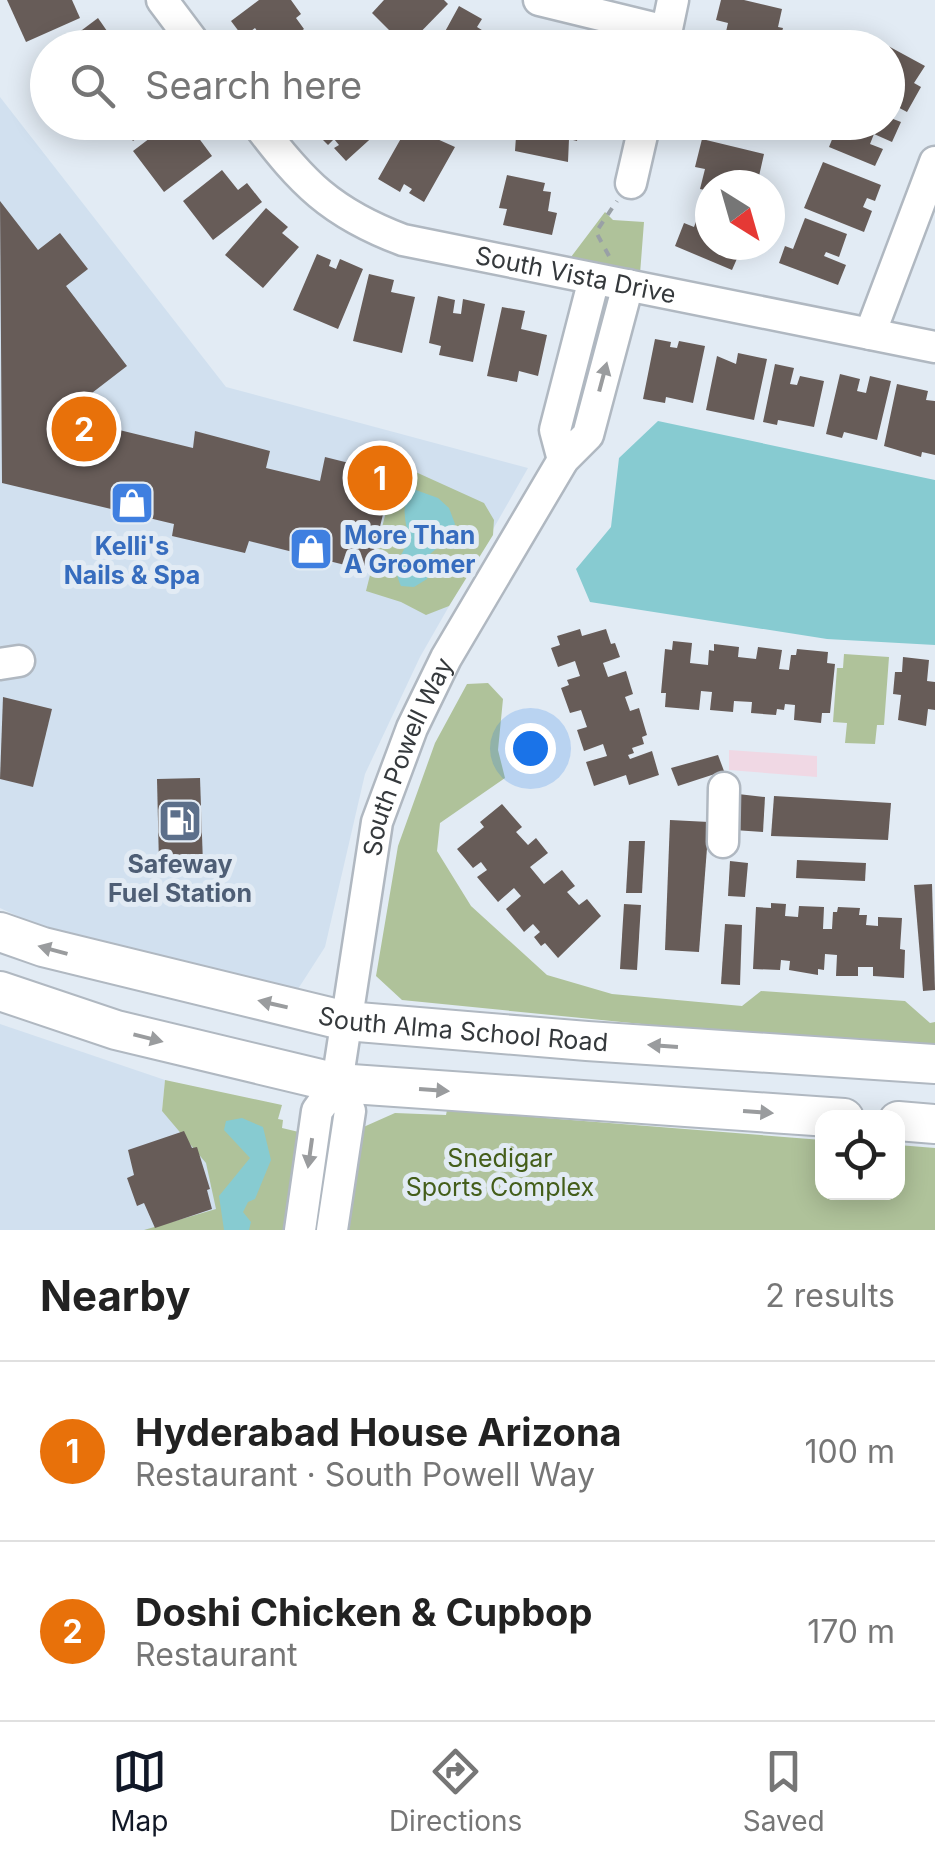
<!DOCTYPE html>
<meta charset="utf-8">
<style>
body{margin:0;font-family:Inter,sans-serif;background:#f6f6f6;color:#222}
.controls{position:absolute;right:30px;bottom:30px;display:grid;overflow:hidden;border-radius:20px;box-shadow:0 5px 25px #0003}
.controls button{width:90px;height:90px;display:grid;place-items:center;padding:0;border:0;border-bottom:2px solid #e0e0e0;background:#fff;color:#222;font:50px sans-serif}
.compass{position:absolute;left:695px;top:170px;width:90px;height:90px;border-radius:50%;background:#fff;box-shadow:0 5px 25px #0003;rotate:143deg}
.you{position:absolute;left:530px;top:748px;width:35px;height:35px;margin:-25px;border:8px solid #fff;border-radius:50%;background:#1a73e8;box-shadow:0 0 0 15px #1a73e833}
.badge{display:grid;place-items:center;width:65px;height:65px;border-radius:50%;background:#111827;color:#fff;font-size:32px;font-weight:700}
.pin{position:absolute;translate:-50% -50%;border:5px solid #fff;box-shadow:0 2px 10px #0006}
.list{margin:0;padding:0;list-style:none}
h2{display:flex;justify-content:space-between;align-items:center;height:130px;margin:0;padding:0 40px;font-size:42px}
h2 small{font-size:32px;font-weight:400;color:#767676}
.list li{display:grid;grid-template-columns:65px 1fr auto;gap:30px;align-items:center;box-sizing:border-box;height:180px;padding:0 40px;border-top:2px solid #e0e0e0}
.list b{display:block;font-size:38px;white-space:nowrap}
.list p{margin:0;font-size:32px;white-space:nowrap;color:#767676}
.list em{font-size:32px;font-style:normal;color:#767676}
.icon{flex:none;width:55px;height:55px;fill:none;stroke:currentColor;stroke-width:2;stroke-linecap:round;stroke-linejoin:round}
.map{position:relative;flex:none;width:935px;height:1230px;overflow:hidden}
.search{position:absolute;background:#fff;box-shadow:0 5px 25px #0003;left:30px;right:30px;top:30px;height:110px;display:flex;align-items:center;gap:25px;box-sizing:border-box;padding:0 35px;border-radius:55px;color:#767676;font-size:38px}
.sheet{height:490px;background:#fff}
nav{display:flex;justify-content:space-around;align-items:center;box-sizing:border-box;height:140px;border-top:2px solid #e0e0e0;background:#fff;font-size:28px;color:#767676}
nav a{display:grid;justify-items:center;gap:5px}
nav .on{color:#111827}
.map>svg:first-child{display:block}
</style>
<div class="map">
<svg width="935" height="1230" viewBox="0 0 935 1230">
<rect width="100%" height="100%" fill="#e2ebf4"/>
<g fill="#d1e0ef">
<path d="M0,97l226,290 302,81 -108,189 -55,117 -40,173 -27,42 -255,-61 -43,-20z"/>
<path d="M0,1024l165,56 -3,31 52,45 3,74h-217z"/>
</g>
<path fill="#f0d8e4" d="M729,750l88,6v21l-88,-7z"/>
<g fill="#afc29a">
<path d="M605,212l8,8 31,2 -4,52 -72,-13z"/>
<path d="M398,464l86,39 10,17 -1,15 -44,71 -23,9 -25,-13 -35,-11z"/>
<path d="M844,654l45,3 -5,68h-7l-2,19 -30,-1 2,-20 -14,-1 4,-54h6z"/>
<path d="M488,683l15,16 -5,51 7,28 -65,45 -3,28 34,55 76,69 65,19 130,12 19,-15 144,10 25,22 5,-1v26l-174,-12 -359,-36 -26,-24 22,-130 37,-103 32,-59z"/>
<path d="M165,1080l117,25 -4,14 5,1 -1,8 21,5 -15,97h-144l72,-21 -10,-46 -44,-52z"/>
<path d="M447,1110l375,30v52h76v-47l37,3v82h-591l15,-101 36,-16 51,2z"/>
</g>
<g fill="#87cbd1">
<path d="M658,421l277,59v165l-108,-6 -237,-37 -14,-33 35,-42 8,-69z"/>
<path d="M413,489l25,9 11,10 6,16 -8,16 -17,14 -3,25 -13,8 -13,-1c-11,-25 0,-25 8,-48 -4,-18 -9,-34 4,-49z"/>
<path d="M242,1118l21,9 8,33 -16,39 -7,3 -5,10 8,10 -2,8h-25l-5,-34 31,-38 -26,-28 2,-9z"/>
</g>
<g fill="#675c58">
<path d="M7,0h65l8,18 -54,24z"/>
<path d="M259,0h32l10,14 -5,4 8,11 -24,19h-26l-4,-6 10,-7 -5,-7 -12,9 -12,-16z"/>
<path d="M384,0h60l4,4 -42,43 -34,-34z"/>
<path d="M721,0h23l38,9 -4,18 5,1 -5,19 -50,1 -15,-4 2,-11 10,3 3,-13 -12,-3z"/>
<path d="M459,6l23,13 -5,8 21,13 -4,8h-58z"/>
<path d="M98,18l16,23 -5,7h-51z"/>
<path d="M879,41l46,25 -11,17 7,4 -14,25 -19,-10v-54h-13z"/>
<path d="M888,117l13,5 -9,20 -18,-8 -4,10 13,5 -8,17 -46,-19 10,-25h49z"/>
<path d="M119,122h39l-25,19z"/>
<path d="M171,122h25l5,7 -6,4 17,23 -48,36 -31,-41z"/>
<path d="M313,122h76l-43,39 -12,-13 5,-3 -5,-6 -6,6 -19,-19z"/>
<path d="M517,122h64l-4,19 -8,-2 -1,23 -53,-11z"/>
<path d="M408,126l47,21 -31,55 -15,-9 3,-4 -8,-5 -4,8 -22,-13z"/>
<path d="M702,139l62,15 -7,31h-47v6l-10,-2 5,-20 -10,-2z"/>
<path d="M823,162l58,23 -6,16 -8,-3 -4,9 9,4 -8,21 -60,-24z"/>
<path d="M222,170l16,20 9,-7 15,19 -49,38 -30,-39z"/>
<path d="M507,175l38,8 -2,8 8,1 -3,19 9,2 -5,22 -49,-10 4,-16 -8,-1z"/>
<path d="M0,201l38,49 22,-17 28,36 -22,17 61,80 -65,50 131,32 2,-17 75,20 -4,17 54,13 5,-24 68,17 -24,97 -120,-30 -4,12 -73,-17 2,-12 -172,-41z"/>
<path d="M703,203l7,3v39h33l-11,25 -57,-24 9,-23 10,4z"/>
<path d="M266,208l22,19 -6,6 17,14 -36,41 -38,-33z"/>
<path d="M805,218l42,16 -8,23 -13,-5 -2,4 22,9 -8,20 -59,-22 6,-17 8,3z"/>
<path d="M317,254l14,6 -2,6 7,3 4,-10 23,10 -25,60 -45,-19z"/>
<path d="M369,274l25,6 -3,12 24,5 -13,56 -49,-12z"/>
<path d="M438,296l17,4 -2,13 8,1 2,-15 22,5 -12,58 -34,-7 2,-9 -12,-3z"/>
<path d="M502,307l23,4 -4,18 26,6 -9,41 -19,-5 -2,11 -30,-6z"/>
<path d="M655,339l16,3 -1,5 7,1 2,-7 26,5 -12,57 -27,-6 -1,6 -22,-4z"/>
<path d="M738,353l29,6 -13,61 -48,-10 11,-54 19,8z"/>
<path d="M775,364l19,4 -4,16 7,1 3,-9 24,5 -10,46 -36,-7 -1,5 -14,-3z"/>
<path d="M840,374l20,5 -3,12 9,2 4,-17 21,5 -14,59 -33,-8 -2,6 -16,-4z"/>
<path d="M897,384l31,7 -2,9 9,1v54l-13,-3 -1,5 -37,-11z"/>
<path d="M580,629l2,7 24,-7 5,15 4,-1 5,14 -17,6 5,14 18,-6 7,23 -8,3 5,14 9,-3 8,27 -5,2 2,7 -12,4 2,5 -6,2 2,4 22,-8 7,24 -30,10 -3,-10 -32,11 -8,-24 21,-6 -4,-12 -19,7 -7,-21 10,-3 -6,-17 -11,3 -9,-25 8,-3 -2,-5 13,-4 -5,-15 -17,6 -7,-19 9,-3 -3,-9z"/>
<path d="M673,641l19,2 -2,20 18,2 1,-15 5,1v-7l25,3 -1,10 18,2 2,-12 24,3 -3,19 10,1 2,-15h5l1,-6 31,3 -1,11 8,1 -5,49h-8l-1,10 -27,-3 1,-15 -10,-1 -1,6 -7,-1 -1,6 -25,-2 1,-11 -18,-1 -1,11 -23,-2 2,-18 -11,-1 -2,19 -34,-3 1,-14h-5l4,-44 7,1z"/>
<path d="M903,657l26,3 -2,21 8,1v28l-7,-1 -2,17 -28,-6 3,-25 -8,-1 2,-22h7z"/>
<path d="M3,697l49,12 -19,78 -33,-8z"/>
<path d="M718,755l6,16 -46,15 -7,-18z"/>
<path d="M200,778l3,86 -44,1 -2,-86z"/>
<path d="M738,794l27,3 -2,35 -29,-2z"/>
<path d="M774,796l117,7 -3,37 -117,-4z"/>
<path d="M502,804l20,23 -6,5 12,13 8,-7 12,15 -18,14 14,17 18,-14 13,16 -8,6 12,13 8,-6 14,17 -43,42 -13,-15 -4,3 -7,-9 6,-5 -7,-8 -9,8 -18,-23 15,-13 -7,-8 -16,14 -21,-25 10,-7 -6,-8 -8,6 -16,-19 27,-22 -4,-5z"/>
<path d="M670,820l39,2 -10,130 -34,-2z"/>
<path d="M629,841h16l-3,52h-16z"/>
<path d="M797,860l69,3 -1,18 -69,-3z"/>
<path d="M730,861l18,2 -3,34 -17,-1z"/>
<path d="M932,884l3,106 -12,1 -9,-106z"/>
<path d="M771,903l15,1 -1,12 13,1 1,-11 25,1 -1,22h9l1,-17h4l1,-5 22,1 -1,7h8l-1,10 12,1v-9l24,1 -2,31 5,1 -1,28 -31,-2v-9h-15v9h-22l1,-21 -12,-1 -1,16 -6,-1v6l-29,-5 1,-9 -9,-1 -1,10 -27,-1 3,-62 15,1z"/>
<path d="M624,904l17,1 -4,65 -17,-1z"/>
<path d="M725,924l17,1 -2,60 -19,-1z"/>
<path d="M184,1131l8,17 5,-1 13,42 -3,1 5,19 -57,19 -11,-25 -7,3 -10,-28 7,-3 -6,-25z"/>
</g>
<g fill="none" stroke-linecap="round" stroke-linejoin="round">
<defs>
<g id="minor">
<path d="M162,0l36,48"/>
<path d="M539,0l127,31"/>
<path d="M663,48l10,-48"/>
<path id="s1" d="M256,122c46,61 75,91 147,118l532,107"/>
<path d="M631,183l14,-61"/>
<path d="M870,334l65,-172"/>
<path d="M563,460l-8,-30 39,-151"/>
<path d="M0,664l19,-3"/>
<path d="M723,842l1,-54"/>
<path id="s2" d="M300,1230l17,-119 20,-28 40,-261 35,-94 34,-70 117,-198 25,-25 40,-150"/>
<path d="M332,1230l18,-119 -13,-28"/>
</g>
<g id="major">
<path id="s3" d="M0,932l43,15 303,74 241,20 348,23"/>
<path d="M0,991l116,39 221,53 507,35"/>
<path d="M898,1121l37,3"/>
</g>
</defs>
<use href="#minor" stroke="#b0b8c1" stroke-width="35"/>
<use href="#major" stroke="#b0b8c1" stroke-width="42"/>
<path stroke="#99a0a6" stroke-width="4" stroke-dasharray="8 8" stroke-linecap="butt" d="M609,256l-13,-24 21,-31"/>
<use href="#minor" stroke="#fff" stroke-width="30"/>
<use href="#major" stroke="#fff" stroke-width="38"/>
</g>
<defs><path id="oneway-solid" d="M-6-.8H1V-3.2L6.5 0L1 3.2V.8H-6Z" transform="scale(2.5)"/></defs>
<g fill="#9a9c9e">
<use href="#oneway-solid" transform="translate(603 377) rotate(-75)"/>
<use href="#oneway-solid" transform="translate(53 950) rotate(-165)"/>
<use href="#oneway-solid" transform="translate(273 1004) rotate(-167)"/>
<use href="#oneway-solid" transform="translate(148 1038) rotate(14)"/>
<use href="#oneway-solid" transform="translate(663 1046) rotate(-176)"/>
<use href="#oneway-solid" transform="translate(434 1090) rotate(4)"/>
<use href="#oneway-solid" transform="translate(758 1112) rotate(4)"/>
<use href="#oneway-solid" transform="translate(310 1153) rotate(98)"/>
</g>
<defs>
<symbol id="shop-square" viewBox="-11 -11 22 22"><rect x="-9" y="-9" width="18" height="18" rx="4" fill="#3f7fe0" stroke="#e2ebf4"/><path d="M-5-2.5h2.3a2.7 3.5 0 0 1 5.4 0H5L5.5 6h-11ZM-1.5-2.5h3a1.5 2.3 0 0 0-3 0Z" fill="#fff"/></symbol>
<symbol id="fuel-square" viewBox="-11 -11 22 22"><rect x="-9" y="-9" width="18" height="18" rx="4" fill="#5c6f8a" stroke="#e2ebf4"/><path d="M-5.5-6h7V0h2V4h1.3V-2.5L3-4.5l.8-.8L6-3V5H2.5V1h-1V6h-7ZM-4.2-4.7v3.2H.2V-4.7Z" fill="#fff"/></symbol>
</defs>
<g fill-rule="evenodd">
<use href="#shop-square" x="107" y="478" width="50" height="50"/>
<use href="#shop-square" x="286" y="524" width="50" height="50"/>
<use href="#fuel-square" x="155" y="796" width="50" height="50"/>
</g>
<g text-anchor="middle" stroke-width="10" stroke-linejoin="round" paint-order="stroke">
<g font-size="25" fill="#35393c" stroke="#e2ebf4">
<text dy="9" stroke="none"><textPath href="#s1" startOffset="368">South Vista Drive</textPath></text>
<text dy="9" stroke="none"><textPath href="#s2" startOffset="490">South Powell Way</textPath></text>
<text dy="9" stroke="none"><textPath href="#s3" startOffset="475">South Alma School Road</textPath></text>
</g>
<g font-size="25" font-weight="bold" fill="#366cbe" stroke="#e2ebf4" text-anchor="start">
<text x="344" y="544">More Than<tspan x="344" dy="29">A Groomer</tspan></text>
<text x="132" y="555" text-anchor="middle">Kelli's<tspan x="132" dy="29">Nails &amp; Spa</tspan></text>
</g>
<g font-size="25" font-weight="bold" fill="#4e5e75" stroke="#e2ebf4">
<text x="180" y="873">Safeway<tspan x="180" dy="29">Fuel Station</tspan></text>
</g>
<g font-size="25" fill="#445e1a" stroke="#e2ebf4">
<text x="500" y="1167">Snedigar<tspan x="500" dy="29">Sports Complex</tspan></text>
</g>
</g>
</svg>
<div class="controls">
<button><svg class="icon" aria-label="locate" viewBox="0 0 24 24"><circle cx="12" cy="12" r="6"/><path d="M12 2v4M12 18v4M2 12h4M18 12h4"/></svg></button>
</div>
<svg class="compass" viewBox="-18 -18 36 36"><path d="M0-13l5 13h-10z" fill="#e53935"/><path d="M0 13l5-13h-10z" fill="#767676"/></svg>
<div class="you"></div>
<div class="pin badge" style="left:380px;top:478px;background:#e8710a">1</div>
<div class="pin badge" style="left:84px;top:429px;background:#e8710a">2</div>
<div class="search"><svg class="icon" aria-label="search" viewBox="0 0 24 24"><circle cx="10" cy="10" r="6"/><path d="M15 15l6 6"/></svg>Search here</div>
</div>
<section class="sheet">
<h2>Nearby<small>2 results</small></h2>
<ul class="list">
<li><span class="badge" style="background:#e8710a">1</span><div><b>Hyderabad House Arizona</b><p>Restaurant · South Powell Way</p></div><em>100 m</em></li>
<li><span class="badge" style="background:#e8710a">2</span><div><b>Doshi Chicken &amp; Cupbop</b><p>Restaurant</p></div><em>170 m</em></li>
</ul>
</section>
<nav>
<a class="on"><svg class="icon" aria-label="map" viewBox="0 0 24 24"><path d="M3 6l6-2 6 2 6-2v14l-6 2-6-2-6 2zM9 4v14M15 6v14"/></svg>Map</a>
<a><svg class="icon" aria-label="directions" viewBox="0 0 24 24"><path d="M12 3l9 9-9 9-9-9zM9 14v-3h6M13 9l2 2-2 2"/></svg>Directions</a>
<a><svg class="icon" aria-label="saved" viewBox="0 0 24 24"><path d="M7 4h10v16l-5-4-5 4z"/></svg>Saved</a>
</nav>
